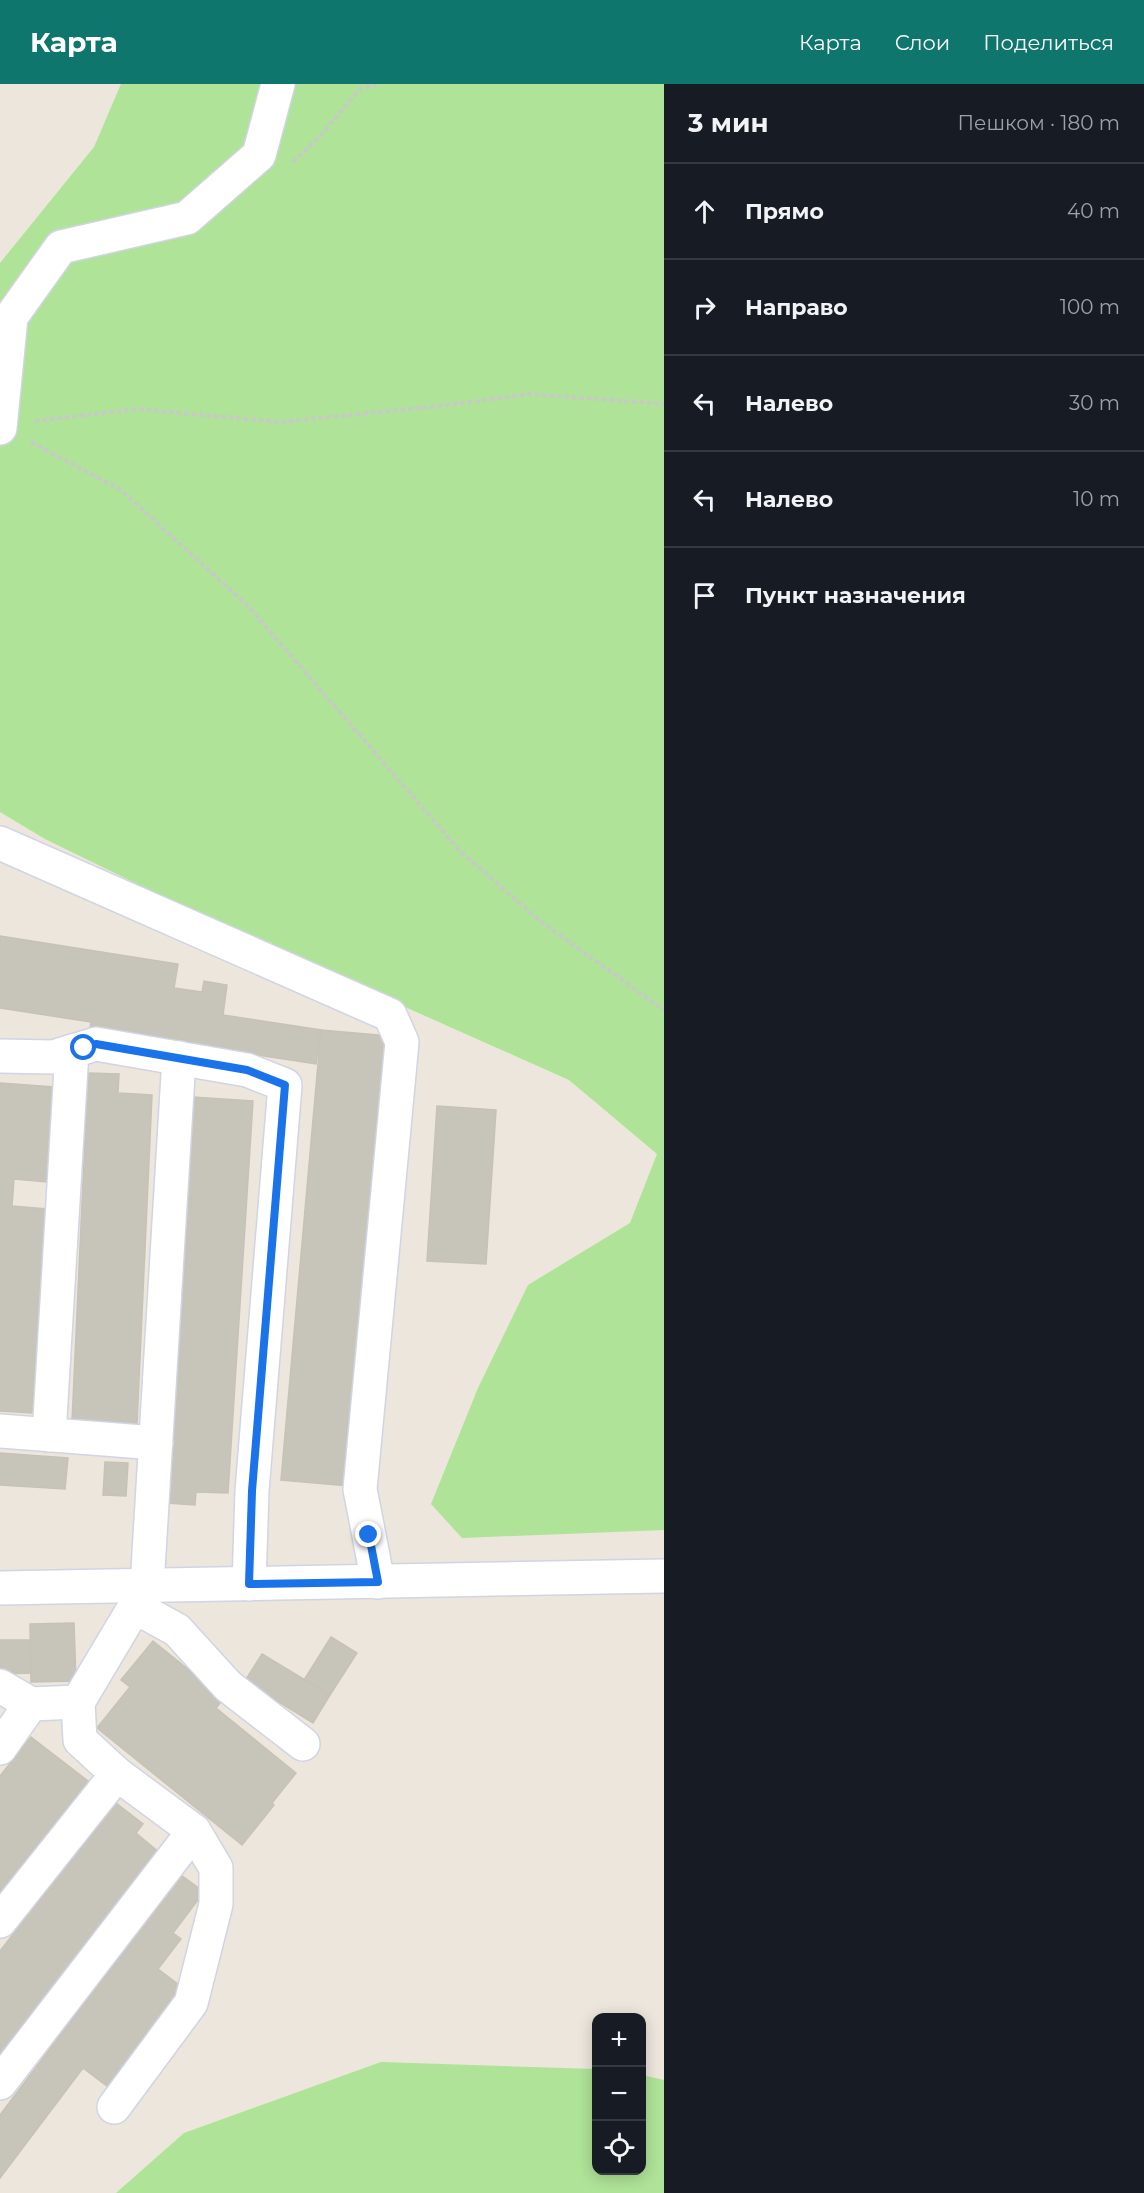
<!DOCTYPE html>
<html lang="ru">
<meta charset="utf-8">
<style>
body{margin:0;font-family:Montserrat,sans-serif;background:#20242c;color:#f1f3f6}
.controls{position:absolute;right:18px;bottom:18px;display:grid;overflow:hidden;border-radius:12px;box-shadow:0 3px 15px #0003}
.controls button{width:54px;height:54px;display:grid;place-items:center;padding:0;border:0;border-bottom:2px solid #363941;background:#171b24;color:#f1f3f6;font:30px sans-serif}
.stop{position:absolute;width:18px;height:18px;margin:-14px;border:4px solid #1a73e8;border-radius:50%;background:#fff}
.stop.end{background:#1a73e8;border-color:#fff;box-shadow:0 2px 6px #0008}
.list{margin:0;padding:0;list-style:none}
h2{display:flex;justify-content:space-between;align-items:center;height:78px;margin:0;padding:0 24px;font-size:26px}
h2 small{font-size:20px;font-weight:400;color:#9ea1a6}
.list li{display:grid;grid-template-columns:39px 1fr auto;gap:18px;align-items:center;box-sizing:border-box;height:96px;padding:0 24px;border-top:2px solid #363941}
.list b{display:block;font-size:22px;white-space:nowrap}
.list em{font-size:20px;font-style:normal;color:#9ea1a6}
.icon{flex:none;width:33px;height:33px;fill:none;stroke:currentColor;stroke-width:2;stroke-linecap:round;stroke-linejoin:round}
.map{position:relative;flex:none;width:664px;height:2109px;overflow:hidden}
header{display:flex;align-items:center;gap:36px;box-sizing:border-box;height:84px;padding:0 30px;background:#0f766e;color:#fff}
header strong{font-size:28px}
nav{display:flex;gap:33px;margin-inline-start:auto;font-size:21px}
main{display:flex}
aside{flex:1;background:#171b24}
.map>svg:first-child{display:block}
</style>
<header>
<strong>Карта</strong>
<nav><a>Карта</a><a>Слои</a><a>Поделиться</a></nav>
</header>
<main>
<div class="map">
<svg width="664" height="2109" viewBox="0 0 664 2109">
<rect width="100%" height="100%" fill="#ece6dc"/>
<g fill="#afe398">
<path d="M121,0h543v1446l-202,8 -31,-34 47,-116 50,-103 102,-62 27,-69 -88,-74 -348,-155 -176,-86 -45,-27v-549l94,-116z"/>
<path d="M381,1978l215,7v101h46v-95l22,5v113h-548l68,-60z"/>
</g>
<g fill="#c7c4ba" stroke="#c8c2b5" stroke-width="1.5">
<path d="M0,852l178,28 -4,24 28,4 2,-11 23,4 -4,30 98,15 -5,34 -226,-35 1,-7 -91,-14z"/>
<path d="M321,946l68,6 -40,450 -68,-6z"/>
<path d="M88,989l31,1 -1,19 34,2 -15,329 -65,-2z"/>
<path d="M0,999l54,4 -7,95 -33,-3 -2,27 35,3 -15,204 -32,-2z"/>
<path d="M192,1013l61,4 -25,392 -32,-1 -1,13 -28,-2z"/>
<path d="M437,1022l59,4 -10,154 -59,-3z"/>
<path d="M0,1369l68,5 -3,31 -65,-4z"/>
<path d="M105,1378l23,1 -2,33 -23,-1z"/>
<path d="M74,1539l2,58 -45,1 -1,-58z"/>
<path d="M331,1553l26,16 -27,42 -26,-15z"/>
<path d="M0,1556h30l1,33 -31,1z"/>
<path d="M153,1557l71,57 -8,10 80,65 -24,30 2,2 -32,40 -145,-117 33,-41 -9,-7z"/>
<path d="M262,1570l68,41 -17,28 -68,-42z"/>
<path d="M31,1653l57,44 -88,111v-116z"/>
<path d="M116,1719l27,21 -7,9 24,20 -160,204v-106z"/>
<path d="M181,1791l23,17 -31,41 8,6 -23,30 25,19 -75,99 -25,-19 -83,110v-63z"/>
</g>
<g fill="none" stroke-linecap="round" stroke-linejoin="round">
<defs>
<g id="minor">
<path d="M0,344l11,-111 50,-70 126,-29 72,-63 19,-71"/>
<path d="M0,759l390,172 12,27 -42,447 18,93"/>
<path d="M0,972l53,1 43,-13 151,26 38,15 -33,406 -3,93"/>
<path d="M0,1347l156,12"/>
<path d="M49,1351l23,-384"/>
<path d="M0,1504l664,-12"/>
<path d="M135,1523l42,23 51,56 75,58"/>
<path d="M0,1602l31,18"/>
<path d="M0,1664l31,-44 47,-2"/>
<path d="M0,1837l117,-147 -37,-34 -2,-38 69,-116 32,-528"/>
<path d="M0,1999l194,-252 -77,-57"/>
<path d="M114,2023l77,-104 25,-99v-36l-22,-37"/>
</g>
</defs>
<use href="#minor" stroke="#d1d4e3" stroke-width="36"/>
<g stroke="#c8c8c8" stroke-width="4" stroke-dasharray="4.5 3" stroke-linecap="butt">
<path d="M293,78l27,-26 41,-48 18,-4"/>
<path d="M35,337l102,-12 143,13 159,-16 91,-12 134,10"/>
<path d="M31,358l90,48 127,116 212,245 80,70 124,89"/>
</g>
<use href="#minor" stroke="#fff" stroke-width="33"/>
</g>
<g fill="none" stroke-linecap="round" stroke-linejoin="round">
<path stroke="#1a73e8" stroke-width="8" d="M84,964l12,-4 151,26 38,15 -33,406 -3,93 129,-2 -9,-47"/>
</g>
</svg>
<div class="controls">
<button>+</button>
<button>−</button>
<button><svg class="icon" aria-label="locate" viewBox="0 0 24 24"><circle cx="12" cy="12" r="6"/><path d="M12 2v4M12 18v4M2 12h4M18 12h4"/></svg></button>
</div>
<div class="stop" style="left:84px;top:964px"></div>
<div class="stop end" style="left:369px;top:1451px"></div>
</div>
<aside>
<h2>3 мин<small>Пешком · 180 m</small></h2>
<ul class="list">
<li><svg class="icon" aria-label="ahead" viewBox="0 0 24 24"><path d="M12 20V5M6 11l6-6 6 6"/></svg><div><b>Прямо</b></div><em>40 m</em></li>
<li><svg class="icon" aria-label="right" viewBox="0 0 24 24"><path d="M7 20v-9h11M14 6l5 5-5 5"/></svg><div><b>Направо</b></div><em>100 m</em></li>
<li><svg class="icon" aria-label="left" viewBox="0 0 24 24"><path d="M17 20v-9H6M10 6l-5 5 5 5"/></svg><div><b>Налево</b></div><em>30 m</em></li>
<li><svg class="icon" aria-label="left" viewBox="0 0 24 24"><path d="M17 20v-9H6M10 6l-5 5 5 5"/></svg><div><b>Налево</b></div><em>10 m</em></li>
<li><svg class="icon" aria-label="arrive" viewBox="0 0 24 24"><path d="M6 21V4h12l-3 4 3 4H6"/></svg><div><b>Пункт назначения</b></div></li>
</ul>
</aside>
</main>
